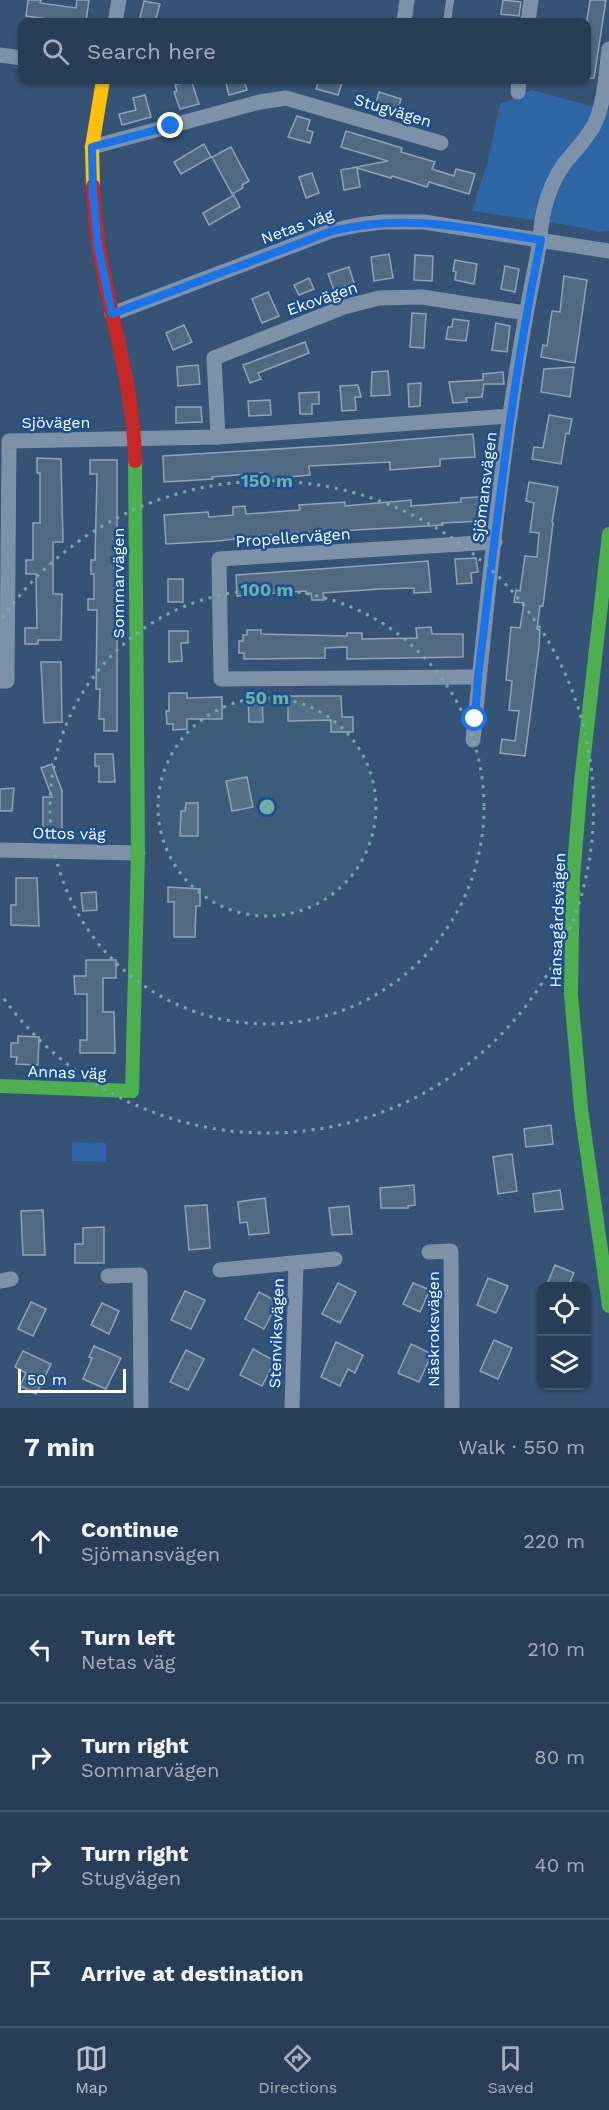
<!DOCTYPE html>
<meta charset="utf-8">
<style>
body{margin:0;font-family:"Work Sans",sans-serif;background:#30455d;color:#f1f3f6}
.controls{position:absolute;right:18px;bottom:18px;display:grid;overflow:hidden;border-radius:12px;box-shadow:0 2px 4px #0004}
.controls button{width:54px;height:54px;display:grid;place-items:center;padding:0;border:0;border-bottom:2px solid #44576d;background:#283e57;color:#f1f3f6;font:30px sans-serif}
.scale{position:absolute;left:18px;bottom:15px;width:108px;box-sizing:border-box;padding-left:6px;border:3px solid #fff;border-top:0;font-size:16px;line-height:21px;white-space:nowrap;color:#fff;-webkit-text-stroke:4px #1b4f8f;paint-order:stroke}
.stop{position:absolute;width:18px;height:18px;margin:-14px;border:4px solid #1a73e8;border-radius:50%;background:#fff}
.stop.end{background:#1a73e8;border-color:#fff;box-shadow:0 2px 6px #0008}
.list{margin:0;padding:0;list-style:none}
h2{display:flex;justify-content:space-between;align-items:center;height:78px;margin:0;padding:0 24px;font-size:26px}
h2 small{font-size:20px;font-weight:400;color:#a5aeba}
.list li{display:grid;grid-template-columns:39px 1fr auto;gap:18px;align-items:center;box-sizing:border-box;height:108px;padding:0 24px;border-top:2px solid #44576d}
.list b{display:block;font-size:22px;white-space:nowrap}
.list p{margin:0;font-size:20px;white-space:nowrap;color:#a5aeba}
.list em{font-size:20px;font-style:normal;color:#a5aeba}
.icon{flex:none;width:33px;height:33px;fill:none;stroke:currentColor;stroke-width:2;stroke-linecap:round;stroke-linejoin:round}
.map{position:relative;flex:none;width:609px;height:1408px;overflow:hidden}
.search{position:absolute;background:#283e57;box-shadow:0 2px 4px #0004;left:18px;right:18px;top:18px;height:66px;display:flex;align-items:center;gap:15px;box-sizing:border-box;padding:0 21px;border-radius:12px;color:#a5aeba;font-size:22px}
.sheet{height:618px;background:#283e57}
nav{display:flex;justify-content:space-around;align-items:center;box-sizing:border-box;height:84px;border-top:2px solid #44576d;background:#283e57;font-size:16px;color:#a5aeba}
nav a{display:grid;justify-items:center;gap:3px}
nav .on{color:#b9c2ce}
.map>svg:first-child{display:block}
</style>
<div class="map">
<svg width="609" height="1408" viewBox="0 0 609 1408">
<rect width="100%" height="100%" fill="#365274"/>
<g fill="#2f66a5">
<path d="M532,90l77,21v120l-7,1 -35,-7 -95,-14 16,-51 12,-56z"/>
<path d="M72,1142l34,1v19l-34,-1z"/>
</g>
<g fill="#526984" stroke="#92a2b6" stroke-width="1.5">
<path d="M28,0h13l-1,3 36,5 1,-8h12l-3,22h-31v-2l-29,-4z"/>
<path d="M503,0l18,2 -2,14 -18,-2z"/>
<path d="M590,0h16l-12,78h-8v-51z"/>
<path d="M144,1l16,3 -5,18h-16z"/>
<path d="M191,80l8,24 -19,5 -6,-17 3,-1 -2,-6z"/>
<path d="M225,80h19l3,10 -18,5z"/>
<path d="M319,80h24l-5,15 -22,-6z"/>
<path d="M379,92l22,7 -4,14 -22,-6z"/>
<path d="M145,95l6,22 -29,8 -3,-11 17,-4 -3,-12z"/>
<path d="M297,116l13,4 -3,10 6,2 -3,11 -22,-6z"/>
<path d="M346,131l56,17 -1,4 34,10 -3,7 22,7 2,-7 19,5 -6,20 -40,-12 -2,5 -35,-11 -1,2 -34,-10 3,19 -16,3 -3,-20 47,-9 -47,-14z"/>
<path d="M204,144l7,13 -30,17 -7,-12z"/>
<path d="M231,147l18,34 -7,4 1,3 -11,6 -20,-37z"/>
<path d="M312,173l7,20 -13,5 -7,-21z"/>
<path d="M234,195l6,12 -31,18 -6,-12z"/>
<path d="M389,254l4,24 -19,3 -3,-24z"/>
<path d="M415,255l18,1 -1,25 -18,-1z"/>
<path d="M455,260l22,4 -3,20 -19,-4 1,-8 -3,-1z"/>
<path d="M505,266l14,3 -4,23 -14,-3z"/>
<path d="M349,267l5,16 -20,7 -6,-16z"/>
<path d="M564,276l23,4 -12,83 -34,-6 2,-12 4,1 5,-35 8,1z"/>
<path d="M309,278l5,11 -15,6 -5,-10z"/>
<path d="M268,292l11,24 -17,7 -10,-24z"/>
<path d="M412,313l14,1 -2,34 -14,-1z"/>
<path d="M453,319l16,2 -3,20 -20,-2 2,-12h4z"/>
<path d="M496,323l14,3 -3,26 -15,-2z"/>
<path d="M184,325l8,17 -19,8 -7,-17z"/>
<path d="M305,342l4,11 -51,20 3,6 -11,4 -7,-18z"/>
<path d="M198,365l2,19 -22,2 -1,-19z"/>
<path d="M574,367l-4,30 -29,-5 3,-23z"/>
<path d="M388,371l2,24 -19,1 1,-24z"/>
<path d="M503,372l1,12h-20l-2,13 -16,1 1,4 -14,1 -4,-21 34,-2v-6z"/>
<path d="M421,383l-1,23 -11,1 -1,-23z"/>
<path d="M358,385l3,12h-6l1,13 -14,1 -2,-25z"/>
<path d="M319,392v12h-7v10h-12l-1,-21z"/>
<path d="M270,400l1,15 -22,1 -1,-15z"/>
<path d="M176,407h25l1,15 -26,1z"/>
<path d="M549,415l23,4 -3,15 -3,-1 -5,31 -29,-5 2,-12 9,1z"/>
<path d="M473,434l2,23 -35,2v7l-50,4v-8l-81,4 1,9 -33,3v2l-13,1 -1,-8 -51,4 1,2 -49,3 -1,-26 178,-11z"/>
<path d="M37,458l24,1 2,83h-10v52h9l-1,46h-23v4h-13v-16h12l-1,-54h-10v-14h7v-37h7v-50h-3z"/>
<path d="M90,460h27v271h-13v-12h-5l1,-30h-4l1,-79h-9v-11h6v-25h-3v-14h4l2,-86h-7z"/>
<path d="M529,482l29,5 -6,35 1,1 -10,83h-3l-3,23 3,1 -1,17 -14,109 -25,-3 2,-14 13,2 4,-30 -10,-1 3,-29 -6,-1 5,-53 9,1 4,-25 -10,-1 2,-12 4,1 5,-35 12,1 2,-24 -9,-1 4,-29 -8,-2z"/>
<path d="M480,497l1,24 -39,2 1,2 -16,1 -160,9 -49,6 -52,3 -2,-29 44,-3 1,5 24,-2v-8l12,-1 1,8 54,-4 -1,-5 46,-3v4l66,-6v6l50,-4v-4z"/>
<path d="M476,558l2,14 -7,1 1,10 -15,1 -2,-25z"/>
<path d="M428,561l3,31 -17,1v-5l-34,1 -57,4 1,7h-12l-1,-7 -5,1v-3l-69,5 -1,-21z"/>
<rect x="168" y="579" width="15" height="23"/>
<path d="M431,627l1,7h31v23l-116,2v-12l-22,1v10l-81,1v-6h-5v-12h4v-6h4v-5h14v4l86,2v-3h15v6l55,-1 -1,-10z"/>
<path d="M169,631h19v12h-7l1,18 -13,1z"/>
<path d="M41,662h20l1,60 -18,1z"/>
<path d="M169,693h18v5l35,-1v22h-35v10l-14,1v-6h-6l-1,-13h3z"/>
<path d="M288,696h53l1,21h11v15h-22v-12l-43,1z"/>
<path d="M248,697h14l1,25h-14z"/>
<path d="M95,754h18l2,28h-16v-16h-4z"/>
<path d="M52,764l10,27v41h-19v-35h9l-11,-29z"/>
<path d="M247,777l6,30 -21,4 -6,-30z"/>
<path d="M14,788l-2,23h-12v-22z"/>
<path d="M186,803h12v33h-18l1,-25h4z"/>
<path d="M16,878h21l2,48 -28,-1v-20h5z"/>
<path d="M168,887l32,2v17h-4l-1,31h-21v-35h-6z"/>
<path d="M96,892l1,18 -14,1 -2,-18z"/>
<path d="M86,960h30v18h-13v34h11l1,41h-35v-13h7v-46h-12l-1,-18h12z"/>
<path d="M18,1036l21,1 -1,28 -22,-1 1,-7h-6v-14h7z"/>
<path d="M551,1125l2,19 -27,3 -2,-18z"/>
<path d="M512,1154l5,37 -19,3 -5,-37z"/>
<path d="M414,1185l1,20 -7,1v2h-27l-1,-20z"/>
<path d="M560,1190l3,19 -28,3 -2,-18z"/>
<path d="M265,1198l4,35 -20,2 -2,-13 -7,1 -2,-21z"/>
<path d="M207,1205l3,43 -21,2 -4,-44z"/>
<path d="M349,1206l3,28 -20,1 -3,-27z"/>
<path d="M43,1210l2,45h-22l-2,-44z"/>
<path d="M104,1227v36h-29v-19h8v-16z"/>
<path d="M555,1265l19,8 -6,14h-22z"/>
<path d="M488,1278l20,8 -12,27 -19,-8z"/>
<path d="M338,1283l18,9 -16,31 -18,-9z"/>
<path d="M413,1283l17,7 -10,22 -17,-8z"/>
<path d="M185,1291l20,9 -14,29 -20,-9z"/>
<path d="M259,1292l19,10 -14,27 -19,-10z"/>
<path d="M31,1302l15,7 -13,27 -15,-7z"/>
<path d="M102,1303l17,8 -10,23 -18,-9z"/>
<path d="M494,1340l18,8 -14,31 -18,-8z"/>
<path d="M336,1342l27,13 -8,18 -7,-4 -8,17 -19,-9z"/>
<path d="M411,1344l21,10 -13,28 -21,-9z"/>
<path d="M94,1346l27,12 -15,31 -23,-10 9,-21 -3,-1z"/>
<path d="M253,1349l22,12 -13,25 -22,-11z"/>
<path d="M186,1350l18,9 -16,31 -18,-8z"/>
<path d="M23,1351l28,13 -15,30 -16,-8 6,-13 -11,-6z"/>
</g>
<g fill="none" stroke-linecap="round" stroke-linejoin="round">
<path stroke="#7d92a8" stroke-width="8" d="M447,22l3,-22"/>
<g stroke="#7d92a8" stroke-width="15">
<path d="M115,22l4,-22"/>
<path d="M404,22l3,-22"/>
<path d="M528,22l3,-22"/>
<path d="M0,55l22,3"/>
<path d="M518,92l1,-12"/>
<path d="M92,147l168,-45 26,-4 155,45"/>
<path d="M112,314l219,-83 27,-6 25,-3h41l185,29"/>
<path d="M218,437l-4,-79 130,-51 35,-9 43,-1 104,16"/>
<path d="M478,677l-257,2 -2,-120 276,-17"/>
<path d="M0,681h7l2,-240 209,-4 292,-21"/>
<path d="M473,740c16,-159 31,-320 63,-477 4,-17 4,-36 8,-53 4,-17 10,-32 20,-46 11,-14 25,-27 32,-43 9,-22 10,-49 13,-72"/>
<path d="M0,850l138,3"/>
<path d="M429,1252l22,-1 1,157"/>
<path d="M220,1270l115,-11"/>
<path d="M108,1276l32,-1 1,133"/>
<path d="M0,1281l11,-2"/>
<path d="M292,1408l4,-145"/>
</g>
<g stroke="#4caf50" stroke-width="14">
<path d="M609,534l-28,248 -8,96 -2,116 10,115 28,197"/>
<path d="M0,1086l132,5 6,-238 -3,-392"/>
</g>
<path stroke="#ffc107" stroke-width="14" d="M93,186l-1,-39 11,-67"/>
<path stroke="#c62828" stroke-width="14" d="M93,186c2,94 41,182 42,275"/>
</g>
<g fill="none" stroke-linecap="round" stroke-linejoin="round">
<path stroke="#1a73e8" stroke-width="8" d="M171,126l-79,21 1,48 5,51 14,68 220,-83c75,-18 134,-3 209,9 -30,144 -45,291 -63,437l-3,42"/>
</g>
<circle cx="267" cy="807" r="109" fill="#6fada8" fill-opacity=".12"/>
<g fill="none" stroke="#6fada8" stroke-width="3" stroke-dasharray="3 6">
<circle cx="267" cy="807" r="109"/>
<circle cx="267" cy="807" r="217"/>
<path d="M2 618A326 326 0 1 1 2 996"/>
</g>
<g text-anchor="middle" stroke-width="5" stroke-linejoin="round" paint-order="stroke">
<g font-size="16" fill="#fff" stroke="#1b4f8f">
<text transform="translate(393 110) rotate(17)" y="6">Stugvägen</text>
<text transform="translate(297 226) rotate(-20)" y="6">Netas väg</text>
<text transform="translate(322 298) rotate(-19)" y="6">Ekovägen</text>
<text x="56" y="428">Sjövägen</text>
<text transform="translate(484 487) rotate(-83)" y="6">Sjömansvägen</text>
<text transform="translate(293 537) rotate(-4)" y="6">Propellervägen</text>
<text transform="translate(118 583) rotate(-90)" y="6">Sommarvägen</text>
<text transform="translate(69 833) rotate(1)" y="6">Ottos väg</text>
<text transform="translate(557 920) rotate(-88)" y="6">Hansagårdsvägen</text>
<text transform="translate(67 1072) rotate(2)" y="6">Annas väg</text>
<text transform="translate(433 1329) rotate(-90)" y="6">Näskroksvägen</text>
<text transform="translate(276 1333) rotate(-88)" y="6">Stenviksvägen</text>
</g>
</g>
<circle cx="267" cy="807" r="9" fill="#6fada8" stroke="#1b4f8f" stroke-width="3"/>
<g font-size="18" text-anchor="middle" font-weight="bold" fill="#6fada8" stroke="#1b4f8f" stroke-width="5" stroke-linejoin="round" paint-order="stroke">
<text x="267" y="487">150 m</text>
<text x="267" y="596">100 m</text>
<text x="267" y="704">50 m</text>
</g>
</svg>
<div class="controls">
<button><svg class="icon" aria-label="locate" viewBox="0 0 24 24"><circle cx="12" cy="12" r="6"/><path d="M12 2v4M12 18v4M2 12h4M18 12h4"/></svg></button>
<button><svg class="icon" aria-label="layers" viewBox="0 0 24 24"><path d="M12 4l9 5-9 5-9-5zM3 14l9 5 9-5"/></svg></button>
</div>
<div class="scale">50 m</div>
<div class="stop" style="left:475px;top:719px"></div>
<div class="stop end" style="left:171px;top:126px"></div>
<div class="search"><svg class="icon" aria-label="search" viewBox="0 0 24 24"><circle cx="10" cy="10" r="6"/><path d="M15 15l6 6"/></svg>Search here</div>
</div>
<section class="sheet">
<h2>7 min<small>Walk · 550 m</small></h2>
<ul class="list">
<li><svg class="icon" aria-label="ahead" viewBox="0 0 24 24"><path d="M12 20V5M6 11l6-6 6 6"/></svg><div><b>Continue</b><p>Sjömansvägen</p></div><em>220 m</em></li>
<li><svg class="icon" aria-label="left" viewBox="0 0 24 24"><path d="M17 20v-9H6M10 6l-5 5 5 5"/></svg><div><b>Turn left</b><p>Netas väg</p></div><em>210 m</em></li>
<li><svg class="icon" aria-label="right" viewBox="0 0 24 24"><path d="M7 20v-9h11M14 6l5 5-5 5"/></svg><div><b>Turn right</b><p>Sommarvägen</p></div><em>80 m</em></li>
<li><svg class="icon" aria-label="right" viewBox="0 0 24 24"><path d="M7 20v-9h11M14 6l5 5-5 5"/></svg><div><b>Turn right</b><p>Stugvägen</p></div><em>40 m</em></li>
<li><svg class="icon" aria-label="arrive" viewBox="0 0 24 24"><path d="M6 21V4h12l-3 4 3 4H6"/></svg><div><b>Arrive at destination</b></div></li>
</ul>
</section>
<nav>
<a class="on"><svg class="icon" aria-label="map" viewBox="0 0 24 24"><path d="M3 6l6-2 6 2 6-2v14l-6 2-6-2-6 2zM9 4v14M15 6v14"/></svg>Map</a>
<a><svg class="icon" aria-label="directions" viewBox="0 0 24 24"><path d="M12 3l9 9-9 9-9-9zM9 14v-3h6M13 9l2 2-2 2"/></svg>Directions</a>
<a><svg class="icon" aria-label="saved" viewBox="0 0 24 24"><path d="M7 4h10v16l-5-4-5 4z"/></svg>Saved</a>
</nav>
